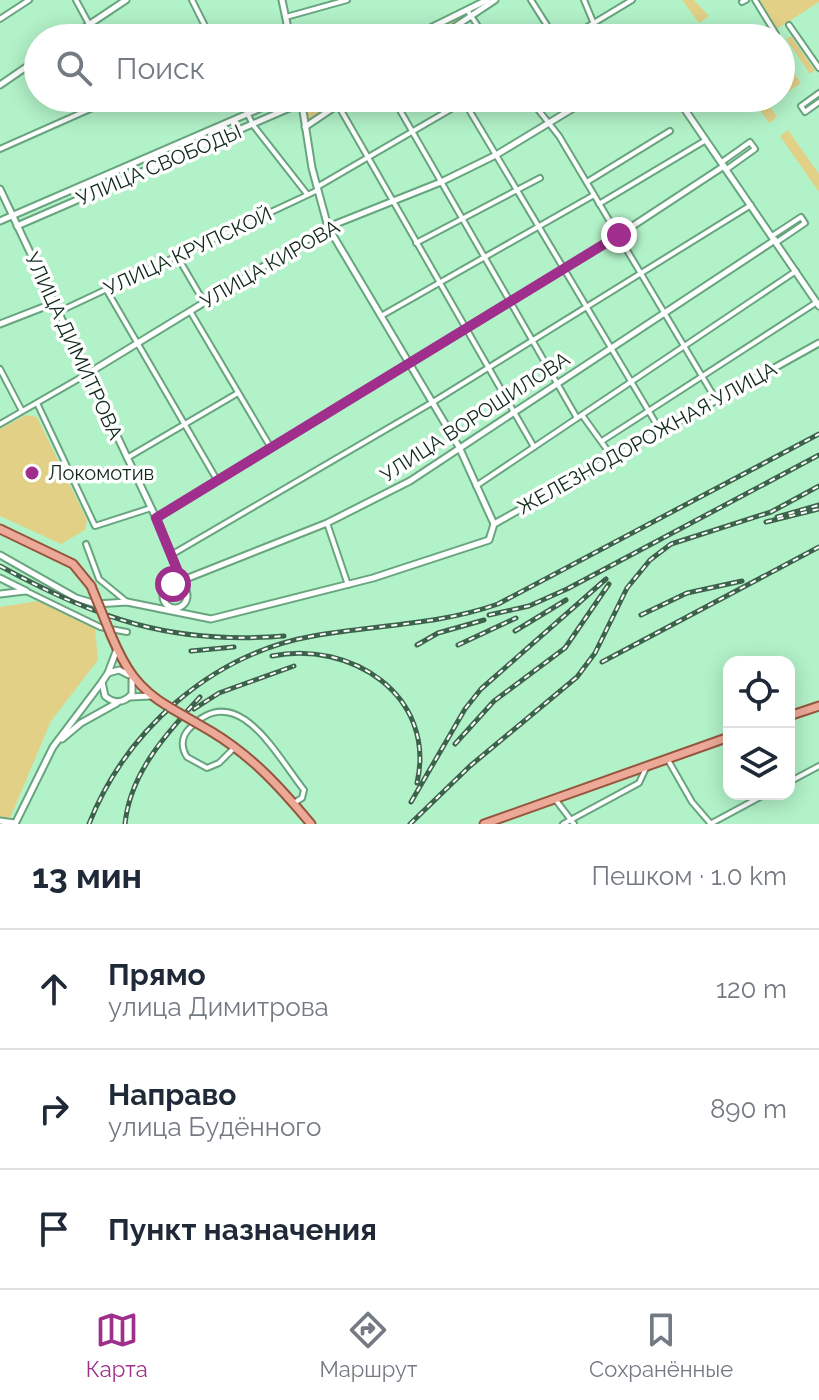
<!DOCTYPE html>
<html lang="ru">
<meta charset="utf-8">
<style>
body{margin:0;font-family:Raleway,sans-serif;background:#f6f6f7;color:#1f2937}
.controls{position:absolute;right:24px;bottom:24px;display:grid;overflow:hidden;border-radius:16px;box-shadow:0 4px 20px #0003}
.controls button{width:72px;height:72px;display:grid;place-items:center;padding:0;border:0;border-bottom:2px solid #e0e1e3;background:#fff;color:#1f2937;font:40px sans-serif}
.stop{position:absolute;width:24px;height:24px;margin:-18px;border:6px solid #9f2e8c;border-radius:50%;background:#fff}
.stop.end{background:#9f2e8c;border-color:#fff;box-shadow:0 2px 8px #0008}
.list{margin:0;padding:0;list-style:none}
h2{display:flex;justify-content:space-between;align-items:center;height:104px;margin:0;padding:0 32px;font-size:34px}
h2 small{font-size:26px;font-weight:400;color:#747a83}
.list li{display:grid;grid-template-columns:52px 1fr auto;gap:24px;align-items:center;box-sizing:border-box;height:120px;padding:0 32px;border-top:2px solid #e0e1e3}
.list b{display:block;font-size:30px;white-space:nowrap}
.list p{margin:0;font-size:26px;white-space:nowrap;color:#747a83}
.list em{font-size:26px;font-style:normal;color:#747a83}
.icon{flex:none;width:44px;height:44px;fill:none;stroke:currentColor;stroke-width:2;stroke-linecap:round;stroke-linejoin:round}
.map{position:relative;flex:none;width:819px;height:824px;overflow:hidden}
.search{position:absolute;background:#fff;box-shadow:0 4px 20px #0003;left:24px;right:24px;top:24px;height:88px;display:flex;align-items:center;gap:20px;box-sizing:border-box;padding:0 28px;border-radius:44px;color:#747a83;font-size:30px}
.sheet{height:464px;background:#fff}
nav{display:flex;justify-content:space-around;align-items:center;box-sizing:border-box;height:112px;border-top:2px solid #e0e1e3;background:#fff;font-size:22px;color:#747a83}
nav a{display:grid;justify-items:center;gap:4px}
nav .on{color:#9f2e8c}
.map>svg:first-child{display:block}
</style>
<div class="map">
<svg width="819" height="824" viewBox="0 0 819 824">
<rect width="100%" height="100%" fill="#b2f2c8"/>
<g fill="#e2d087">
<path d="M682,0h12l15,16 -10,7z"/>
<path d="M758,0h61v2l-42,27z"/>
<path d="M467,10l4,6 -33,22h-28z"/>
<path d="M791,36l24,34 -5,4 -24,-35z"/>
<path d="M785,61l16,22 -13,9 -7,-10v-18z"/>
<path d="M301,98h47l-43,29z"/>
<path d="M752,98h12l13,19 -8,6z"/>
<path d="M788,130l31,44v18l-39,-56z"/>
<path d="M26,415l11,2 50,103 -2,10 -24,14 -61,-28v-87z"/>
<path d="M38,601l57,27 3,32 -47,61 -41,97 -10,-1v-210z"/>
</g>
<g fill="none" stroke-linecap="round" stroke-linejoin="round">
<defs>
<g id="street">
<path d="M76,0l13,24"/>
<path d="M192,0l19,38"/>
<path d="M531,0l24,38"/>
<path d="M584,0l10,24"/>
<path d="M755,0l21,34"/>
<path d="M742,2l4,-2"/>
<path d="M467,10l19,28"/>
<path d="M286,17l61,-17"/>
<path d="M0,19l29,-19"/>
<path d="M789,25l30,43"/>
<path d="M272,38l16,-6"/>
<path d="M569,38l63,-38"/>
<path d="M687,38l5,-3"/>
<path d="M819,93l-18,13 4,6 14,-10"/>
<path d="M240,98l13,27 54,69"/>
<path d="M393,98l184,320"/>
<path d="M462,98l198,332"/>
<path d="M529,98l30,38 156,262"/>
<path d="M338,105l196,342"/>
<path d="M0,149l115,-51"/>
<path d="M722,162l28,-20 5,7 -28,20"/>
<path d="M587,182l83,-51"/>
<path d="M317,187l153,-89"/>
<path d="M599,204l107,-64"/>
<path d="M772,236l29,-19 4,6 -28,19"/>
<path d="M416,243l124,-65"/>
<path d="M177,256l27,46"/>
<path d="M106,289l111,191"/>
<path d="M190,311l81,137"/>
<path d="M58,312l260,-122"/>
<path d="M381,316l213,-121"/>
<path d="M0,369l22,42"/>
<path d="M37,403l58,123 56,-18"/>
<path d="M582,415l31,43"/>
<path d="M0,424l87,-50"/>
<path d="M602,441l215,-139"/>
<path d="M127,458l111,-65"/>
<path d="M476,486l320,-215"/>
<path d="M327,523l21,62"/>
<path d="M86,544l13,35 28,23"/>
<path d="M171,555l262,-153 318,-197"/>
<path d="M26,591l74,36 27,5"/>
<path d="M234,748l-15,15 -12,5 -20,-11c-6,-9 -6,-20 2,-28 48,-52 87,26 115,61l-2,8 -8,5"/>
<path d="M668,760l24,42 19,22"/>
<path d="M789,782l30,-16"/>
<path d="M555,799l19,25"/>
<path d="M563,824l76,-41 7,-15"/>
<path d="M710,824l56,-30"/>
</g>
<g id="secondary">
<path d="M282,0l8,38"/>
<path d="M69,38l57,-38"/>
<path d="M410,38l77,-38"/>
<path d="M438,38l57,-38"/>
<path d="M0,85l38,-26"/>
<path d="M301,98l11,70 16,59 131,220 35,77"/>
<path d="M677,98l142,208"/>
<path d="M305,127l43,-29"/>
<path d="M0,189l156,329 30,74"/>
<path d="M0,221l284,-123"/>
<path d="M17,226l284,-123"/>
<path d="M0,324l54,-21"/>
<path d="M87,374l241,-147 113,-45 55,-27 94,-57"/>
<path d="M156,518l463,-283 105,-69"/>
<path d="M0,555l76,43 20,6 31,-2 84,17 162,-41 116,-38 5,-16 325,-181"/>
<path d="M0,578l26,13"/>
<path d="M173,584l154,-61 83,-42 365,-241"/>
<circle cx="175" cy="596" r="12"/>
<path d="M0,594l25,-3"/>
<path d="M108,673l9,-24"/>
<path d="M129,675l-10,-5 -11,3 -6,9 3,14c9,8 19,7 27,-2v-15"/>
<path d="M130,697l21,-1"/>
<path d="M62,739l19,-16 36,-20"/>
<path d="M0,821l15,2"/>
<path d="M15,824l38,-77 49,-65"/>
</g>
<g id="primary">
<path d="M0,529l73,35 18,22"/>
<path d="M111,635c14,33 26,53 58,72"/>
<path d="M789,716l30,-10"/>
<path d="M212,732c41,25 68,55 99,92"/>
<path d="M484,824l245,-87"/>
</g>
</defs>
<use href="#street" stroke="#68a57f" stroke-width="8"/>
<use href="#secondary" stroke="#68a57f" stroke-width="9"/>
<use href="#primary" stroke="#96563e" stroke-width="11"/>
<use href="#street" stroke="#fff" stroke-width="4"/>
<use href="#secondary" stroke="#fff" stroke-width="5"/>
<use href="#primary" stroke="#eca997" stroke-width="7"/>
<defs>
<g id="rail">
<path d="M777,517l42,-12"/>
<path d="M766,522l53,-13"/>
<path d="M0,566c97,53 172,79 284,70"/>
<path d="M489,615l40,-9 38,-17 252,-134"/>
<path d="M641,615l46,-22 55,-12"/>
<path d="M515,631l51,-31"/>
<path d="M417,645l21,-12 46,-13"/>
<path d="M458,645l58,-27"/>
<path d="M191,651l43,-4"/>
<path d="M272,656c78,-16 165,39 145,127"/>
<path d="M602,662l217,-115"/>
<path d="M194,709l25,-16 75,-27"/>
<path d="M455,744l39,-43 71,-53 44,-64"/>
<path d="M411,802l54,-93 16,-20 125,-110"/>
<path d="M89,824c37,-94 123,-170 224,-188 61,-11 126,-11 185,-32l321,-170"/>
<path d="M125,824c5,-51 41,-90 75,-127"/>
<path d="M410,824l60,-58 107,-89 18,-24 32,-65 23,-28 21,-16 100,-32 48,-26"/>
</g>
</defs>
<use href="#rail" stroke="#3d624b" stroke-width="5"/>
<use href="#rail" stroke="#fff" stroke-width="2" stroke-dasharray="6" stroke-linecap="butt"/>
<defs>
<g id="primary-bridge">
<path d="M91,586l20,49"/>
<path d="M169,707l43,25"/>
</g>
</defs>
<use href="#primary-bridge" stroke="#96563e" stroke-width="11" stroke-linecap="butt"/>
<use href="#primary-bridge" stroke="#eca997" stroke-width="7"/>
</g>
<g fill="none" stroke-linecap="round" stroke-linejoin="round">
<path stroke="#9f2e8c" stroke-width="10" d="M173,584l8,-5 -25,-61 463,-283"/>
</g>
<circle fill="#9f2e8c" stroke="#fff" stroke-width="3" cx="32" cy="473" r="8"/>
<g text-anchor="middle" stroke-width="7" stroke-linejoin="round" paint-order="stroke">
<g font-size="20" fill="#0f291a" stroke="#fff">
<text transform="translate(159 165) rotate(-23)" y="7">УЛИЦА СВОБОДЫ</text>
<text transform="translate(188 251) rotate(-25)" y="7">УЛИЦА КРУПСКОЙ</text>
<text transform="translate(270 264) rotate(-30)" y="7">УЛИЦА КИРОВА</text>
<text transform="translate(74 346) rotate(65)" y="7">УЛИЦА ДИМИТРОВА</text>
<text transform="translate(475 417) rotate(-33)" y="7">УЛИЦА ВОРОШИЛОВА</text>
<text transform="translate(647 438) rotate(-29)" y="7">ЖЕЛЕЗНОДОРОЖНАЯ УЛИЦА</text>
</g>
<g font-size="20" fill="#0f291a" stroke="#fff" text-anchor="start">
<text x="48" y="480">Локомотив</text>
</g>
</g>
</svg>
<div class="controls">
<button><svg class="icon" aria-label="locate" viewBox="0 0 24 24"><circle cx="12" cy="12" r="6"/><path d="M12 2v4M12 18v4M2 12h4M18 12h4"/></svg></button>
<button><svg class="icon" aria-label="layers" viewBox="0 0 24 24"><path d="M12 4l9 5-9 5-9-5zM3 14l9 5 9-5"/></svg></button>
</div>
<div class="stop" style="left:173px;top:584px"></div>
<div class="stop end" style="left:619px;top:235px"></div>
<div class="search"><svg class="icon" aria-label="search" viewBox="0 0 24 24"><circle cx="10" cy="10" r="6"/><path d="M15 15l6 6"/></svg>Поиск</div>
</div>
<section class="sheet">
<h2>13 мин<small>Пешком · 1.0 km</small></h2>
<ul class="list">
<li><svg class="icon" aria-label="ahead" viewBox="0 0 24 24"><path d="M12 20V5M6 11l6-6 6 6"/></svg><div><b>Прямо</b><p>улица Димитрова</p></div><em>120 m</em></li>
<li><svg class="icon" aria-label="right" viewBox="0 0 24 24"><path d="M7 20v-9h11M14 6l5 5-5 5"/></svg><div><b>Направо</b><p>улица Будённого</p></div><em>890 m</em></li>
<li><svg class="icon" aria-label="arrive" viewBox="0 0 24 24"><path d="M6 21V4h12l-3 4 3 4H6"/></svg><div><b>Пункт назначения</b></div></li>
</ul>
</section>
<nav>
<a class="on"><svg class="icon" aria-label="map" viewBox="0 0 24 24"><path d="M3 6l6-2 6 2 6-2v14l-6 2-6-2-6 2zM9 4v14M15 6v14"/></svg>Карта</a>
<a><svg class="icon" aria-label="directions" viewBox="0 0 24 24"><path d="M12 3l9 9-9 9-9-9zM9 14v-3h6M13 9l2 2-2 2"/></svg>Маршрут</a>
<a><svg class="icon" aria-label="saved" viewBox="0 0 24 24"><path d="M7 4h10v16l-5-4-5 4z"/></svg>Сохранённые</a>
</nav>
